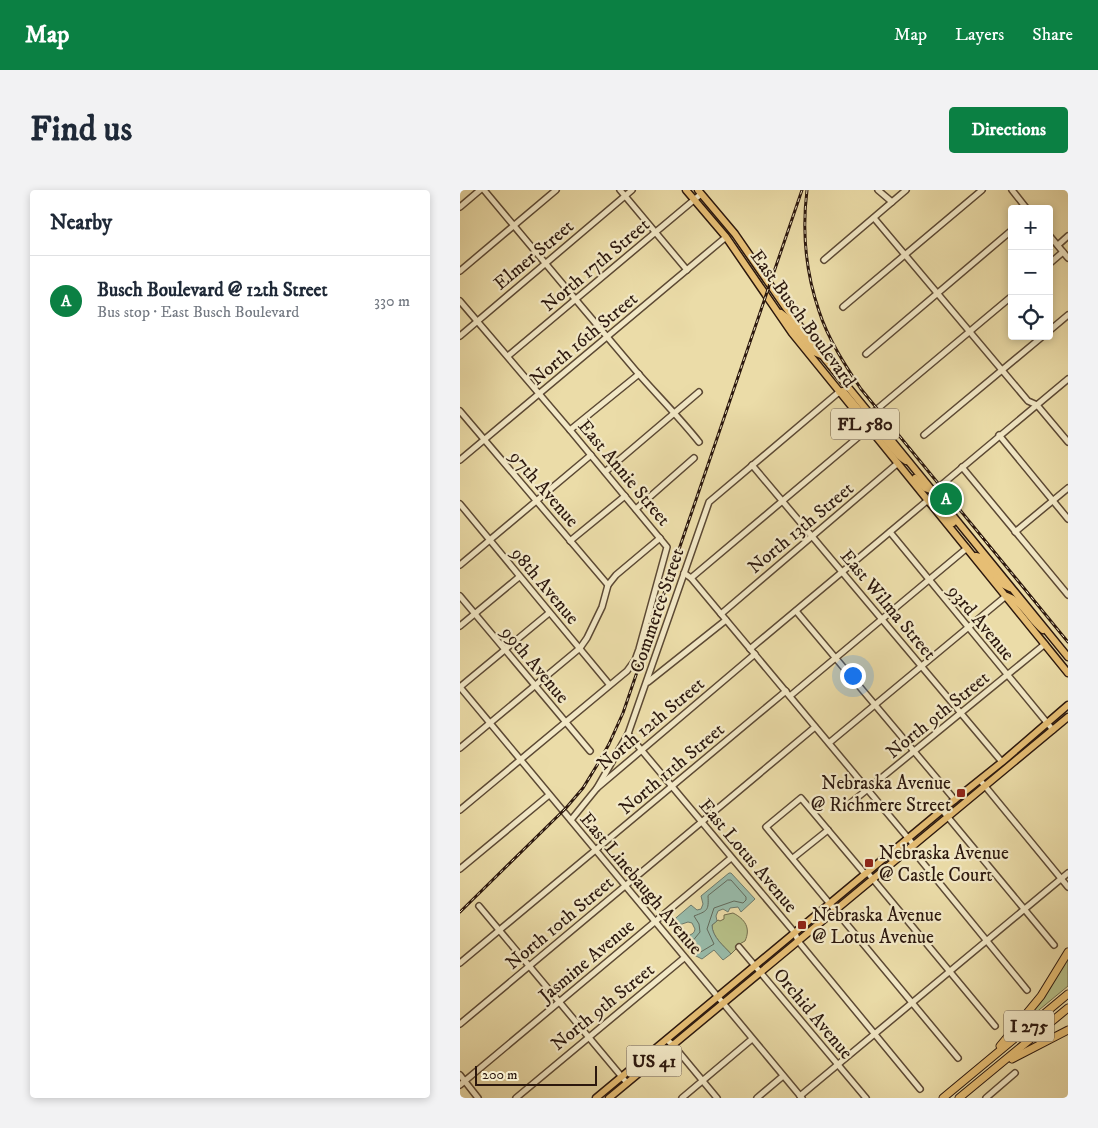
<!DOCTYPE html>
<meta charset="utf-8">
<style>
body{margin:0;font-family:"IM FELL DW Pica",serif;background:#f2f2f3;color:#1f2937}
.controls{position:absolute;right:15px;top:15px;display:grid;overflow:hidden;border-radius:5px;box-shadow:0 2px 8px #0003}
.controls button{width:45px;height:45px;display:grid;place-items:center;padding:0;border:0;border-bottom:1px solid #e0e1e3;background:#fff;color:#1f2937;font:25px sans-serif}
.scale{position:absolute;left:15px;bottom:12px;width:122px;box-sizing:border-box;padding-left:5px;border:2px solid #2c180e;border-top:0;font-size:14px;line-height:18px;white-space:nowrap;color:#2c180e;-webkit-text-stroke:4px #f2e8c6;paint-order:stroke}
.you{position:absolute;left:392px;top:485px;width:18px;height:18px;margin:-12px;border:4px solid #fff;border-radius:50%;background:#1a73e8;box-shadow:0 0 0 8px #1a73e833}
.badge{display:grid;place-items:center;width:32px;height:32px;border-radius:50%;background:#0b8043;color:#fff;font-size:16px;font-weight:700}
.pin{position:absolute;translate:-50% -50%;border:2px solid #fff;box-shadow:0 1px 5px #0006}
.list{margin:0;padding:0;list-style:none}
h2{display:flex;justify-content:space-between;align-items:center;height:65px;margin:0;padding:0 20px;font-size:21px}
h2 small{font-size:16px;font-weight:400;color:#747a83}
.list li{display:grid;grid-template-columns:32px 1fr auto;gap:15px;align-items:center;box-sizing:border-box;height:90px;padding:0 20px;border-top:1px solid #e0e1e3}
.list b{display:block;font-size:19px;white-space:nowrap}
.list p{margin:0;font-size:16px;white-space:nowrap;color:#747a83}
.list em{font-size:16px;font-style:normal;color:#747a83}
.icon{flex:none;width:28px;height:28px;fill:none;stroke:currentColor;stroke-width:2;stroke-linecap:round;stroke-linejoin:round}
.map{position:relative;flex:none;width:608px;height:908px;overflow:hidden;border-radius:5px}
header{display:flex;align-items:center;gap:30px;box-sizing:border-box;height:70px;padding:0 25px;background:#0b8043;color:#fff}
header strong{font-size:24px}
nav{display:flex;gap:28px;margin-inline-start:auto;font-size:18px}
.intro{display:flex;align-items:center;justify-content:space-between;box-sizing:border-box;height:120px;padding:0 30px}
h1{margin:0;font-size:35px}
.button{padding:12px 22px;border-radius:5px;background:#0b8043;color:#fff;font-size:18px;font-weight:700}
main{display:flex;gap:30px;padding:0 30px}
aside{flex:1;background:#fff;border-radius:5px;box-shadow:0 2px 8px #0003}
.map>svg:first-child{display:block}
</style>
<header>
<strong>Map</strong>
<nav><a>Map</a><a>Layers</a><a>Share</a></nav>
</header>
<div class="intro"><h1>Find us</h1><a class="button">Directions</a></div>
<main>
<aside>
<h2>Nearby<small></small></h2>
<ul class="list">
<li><span class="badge">A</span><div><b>Busch Boulevard @ 12th Street</b><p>Bus stop · East Busch Boulevard</p></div><em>330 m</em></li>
</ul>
</aside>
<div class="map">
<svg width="608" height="908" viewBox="0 0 608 908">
<rect width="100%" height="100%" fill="#ebdca8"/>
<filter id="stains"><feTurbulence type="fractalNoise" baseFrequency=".004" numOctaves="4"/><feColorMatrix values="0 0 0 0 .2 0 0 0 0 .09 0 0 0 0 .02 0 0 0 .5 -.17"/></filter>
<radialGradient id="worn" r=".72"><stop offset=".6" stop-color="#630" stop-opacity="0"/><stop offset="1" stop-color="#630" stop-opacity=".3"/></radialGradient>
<g fill="#b7c088" stroke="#726c4b">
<path d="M273,723c12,6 18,15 12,28l-9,5 1,2 -6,6c-7,-8 -19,-17 -19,-29l6,-5 2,1 4,-2v-4z"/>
<path d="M608,765v31l-46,38z"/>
</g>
<path fill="#98bbaa" stroke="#6d7a6c" d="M269,683h2l24,26 -14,13 -3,-5 -8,1 -2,4 -5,-3 -5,2 -2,5 1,5 -5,4c0,12 12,21 19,29l-8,6 -9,-10 -12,9 -8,-4 -14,-17 2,-3c6,0 12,1 13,-6l-3,-6 -4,-1 -9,3h-8l-1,-2 21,-18 6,5 4,-1 2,-5 -2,-8z"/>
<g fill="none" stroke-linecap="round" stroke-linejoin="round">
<path stroke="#626a5c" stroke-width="1" d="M268,690h3l15,17v3l-3,3 -9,-2 -20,7 -7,21 7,15 -15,9 -8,-10 9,-11 -1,-8 -5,-8c13,-5 15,-5 14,-20z"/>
<defs>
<g id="minor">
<path d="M24,0c50,60 101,121 152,181 21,24 43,46 63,71"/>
<path d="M160,0l67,80"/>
<path d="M418,0l14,12"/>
<path d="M552,0l15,19"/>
<path d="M0,17l20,-17"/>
<path d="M414,28l154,183 9,4 31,37"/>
<path d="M589,45l19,23"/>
<path d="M598,55l10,-9"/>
<path d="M364,70l82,-70"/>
<path d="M589,74l14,-12"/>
<path d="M0,81l96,-81"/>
<path d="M0,111l110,129 97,117 -28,102 -4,11 -8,11 -167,139"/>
<path d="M383,117l139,-117"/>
<path d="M589,141l19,-16"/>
<path d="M0,146l172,-146"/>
<path d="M406,164l146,-124"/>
<path d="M48,166l193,-162"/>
<path d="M0,221l148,174"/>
<path d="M410,225l142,-119"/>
<path d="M110,240l69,-56"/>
<path d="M464,245l119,-99"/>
<path d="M539,245l69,84"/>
<path d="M0,270l266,-223"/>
<path d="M292,275l250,297"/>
<path d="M502,277l106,128"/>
<path d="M145,282l94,-80"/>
<path d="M473,302l135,-113"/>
<path d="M0,314l149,180"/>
<path d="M176,319l58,-51"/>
<path d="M430,342l163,198"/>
<path d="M555,342l53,-44"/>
<path d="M110,351l55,-45"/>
<path d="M0,375l131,-110"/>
<path d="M224,383l7,5 222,266"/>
<path d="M231,388l178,-150"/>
<path d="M0,406l130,155"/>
<path d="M336,421l159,189"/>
<path d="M261,424l177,-151"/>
<path d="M0,436l59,-49"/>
<path d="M290,459l178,-149"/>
<path d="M188,492l78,-62"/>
<path d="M0,497l342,411"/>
<path d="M0,497l89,-74"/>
<path d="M330,506l177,-148"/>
<path d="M168,544l167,199 3,8 122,148"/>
<path d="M369,553l177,-147"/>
<path d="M0,558l120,-100 7,-10 15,-31 6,-22 8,-10 44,-37"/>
<path d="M520,590l88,107"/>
<path d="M137,598l31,-54 81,-232 130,-110"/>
<path d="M387,616l198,-162"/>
<path d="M482,620l112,135"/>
<path d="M111,630l26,-32 158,-134"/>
<path d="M450,657l117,143"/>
<path d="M333,668l35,-28"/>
<path d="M0,679l89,-74"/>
<path d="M407,682l128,154"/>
<path d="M405,684l-64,-76 -35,29 192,231"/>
<path d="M19,716l148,177"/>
<path d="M279,757l127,151"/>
<path d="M0,773l326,-272"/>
<path d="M0,834l355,-297"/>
<path d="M207,850l6,5 44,53"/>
<path d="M0,885l18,23"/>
<path d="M0,895l271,-227"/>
<path d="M340,906l268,-223"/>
<path d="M56,908l168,-140"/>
<path d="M222,908l70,-59"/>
<path d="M297,908l26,-22"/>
<path d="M526,908l29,-25"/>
</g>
<g id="major">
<path d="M226,0l40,47 66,96 276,340"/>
<path d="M238,0l37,44 51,74 31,41 251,308"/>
<path d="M321,123l5,4 28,35 7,3"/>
<path d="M379,202l4,-1 16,19 10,5"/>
<path d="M410,238c15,3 22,26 36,33"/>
<path d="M455,288l10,10 8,3"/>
<path d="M472,312l8,5 13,16"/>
<path d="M516,366l4,1 22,27 8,4"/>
<path d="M547,406c16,6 23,24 36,34"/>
<path d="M136,908l346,-288 60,-48 66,-57"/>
<path d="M149,908l459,-381"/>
</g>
<g id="highway">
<path d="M540,856l41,-50 27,-44"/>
<path d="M552,869l56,-29"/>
<path d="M483,908l125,-104"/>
<path d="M499,908l109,-90"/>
</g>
</defs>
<use href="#minor" stroke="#5c4934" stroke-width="8"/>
<use href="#major" stroke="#2c180e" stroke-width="9"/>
<use href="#highway" stroke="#2c180e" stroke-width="9"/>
<use href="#minor" stroke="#f2e8c6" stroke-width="5"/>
<use href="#major" stroke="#e6be74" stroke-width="6"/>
<use href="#highway" stroke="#e6be74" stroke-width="7"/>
<defs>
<g id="rail">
<path d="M347,0c-5,40 -1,83 12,121 9,28 26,54 42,78l207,253"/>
<path d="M0,722l106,-104 17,-20 16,-26 10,-18 14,-31 179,-523"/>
</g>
</defs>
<use href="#rail" stroke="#2c180e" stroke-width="3"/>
<use href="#rail" stroke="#f2e8c6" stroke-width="1" stroke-dasharray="4" stroke-linecap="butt"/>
</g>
<g fill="#8f2418" stroke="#f2e8c6" stroke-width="2">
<rect x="496" y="598" width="10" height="10" rx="2.5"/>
<rect x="404" y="668" width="10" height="10" rx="2.5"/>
<rect x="337" y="730" width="10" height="10" rx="2.5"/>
</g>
<g text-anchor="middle" stroke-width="4.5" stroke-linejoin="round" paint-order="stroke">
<g fill="#f2e8c6" stroke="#675645" stroke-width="1">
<rect x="371" y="218.5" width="68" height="31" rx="4"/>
<rect x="544" y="820.5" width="50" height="31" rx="4"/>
<rect x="166.5" y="855.5" width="55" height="31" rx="4"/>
</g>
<g font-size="18" font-weight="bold" fill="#2c180e">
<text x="405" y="240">FL 580</text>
<text x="569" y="842">I 275</text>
<text x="194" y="877">US 41</text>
</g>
<g font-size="19" fill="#2c180e" stroke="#f2e8c6">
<text transform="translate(73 64) rotate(-40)" y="7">Elmer Street</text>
<text transform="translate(135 74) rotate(-40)" y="7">North 17th Street</text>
<text transform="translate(344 128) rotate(54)" y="7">East Busch Boulevard</text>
<text transform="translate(123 148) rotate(-40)" y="7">North 16th Street</text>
<text transform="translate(165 282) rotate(50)" y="7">East Annie Street</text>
<text transform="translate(85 298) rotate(49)" y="7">97th Avenue</text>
<text transform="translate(340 337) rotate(-40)" y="7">North 13th Street</text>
<text transform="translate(86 395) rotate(50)" y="7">98th Avenue</text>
<text transform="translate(429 414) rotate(50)" y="7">East Wilma Street</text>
<text transform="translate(196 420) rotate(-71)" y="7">Commerce Street</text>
<text transform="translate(522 432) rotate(50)" y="7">93rd Avenue</text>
<text transform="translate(76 474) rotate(50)" y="7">99th Avenue</text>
<text transform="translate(477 524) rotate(-39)" y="7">North 9th Street</text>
<text transform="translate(190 533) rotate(-40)" y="7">North 12th Street</text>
<text transform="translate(211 578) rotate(-40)" y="7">North 11th Street</text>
<text transform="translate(289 665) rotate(50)" y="7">East Lotus Avenue</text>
<text transform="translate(182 693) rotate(50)" y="7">East Linebaugh Avenue</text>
<text transform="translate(99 732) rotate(-40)" y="7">North 10th Street</text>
<text transform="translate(126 770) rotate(-40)" y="7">Jasmine Avenue</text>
<text transform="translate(142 816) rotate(-39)" y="7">North 9th Street</text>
<text transform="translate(354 823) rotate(50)" y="7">Orchid Avenue</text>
</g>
<g font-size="19" fill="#2c180e" stroke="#f2e8c6" text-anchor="start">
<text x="491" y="599" text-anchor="end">Nebraska Avenue<tspan x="491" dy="22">@ Richmere Street</tspan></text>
<text x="419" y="669">Nebraska Avenue<tspan x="419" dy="22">@ Castle Court</tspan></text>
<text x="352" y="731">Nebraska Avenue<tspan x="352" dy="22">@ Lotus Avenue</tspan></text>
</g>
</g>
<rect width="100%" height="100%" filter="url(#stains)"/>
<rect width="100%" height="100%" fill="url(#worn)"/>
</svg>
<div class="controls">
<button>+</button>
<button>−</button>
<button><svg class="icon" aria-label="locate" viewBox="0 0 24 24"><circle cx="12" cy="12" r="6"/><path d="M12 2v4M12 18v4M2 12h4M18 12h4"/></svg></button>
</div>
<div class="scale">200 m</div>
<div class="you"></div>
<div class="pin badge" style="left:486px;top:309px">A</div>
</div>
</main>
